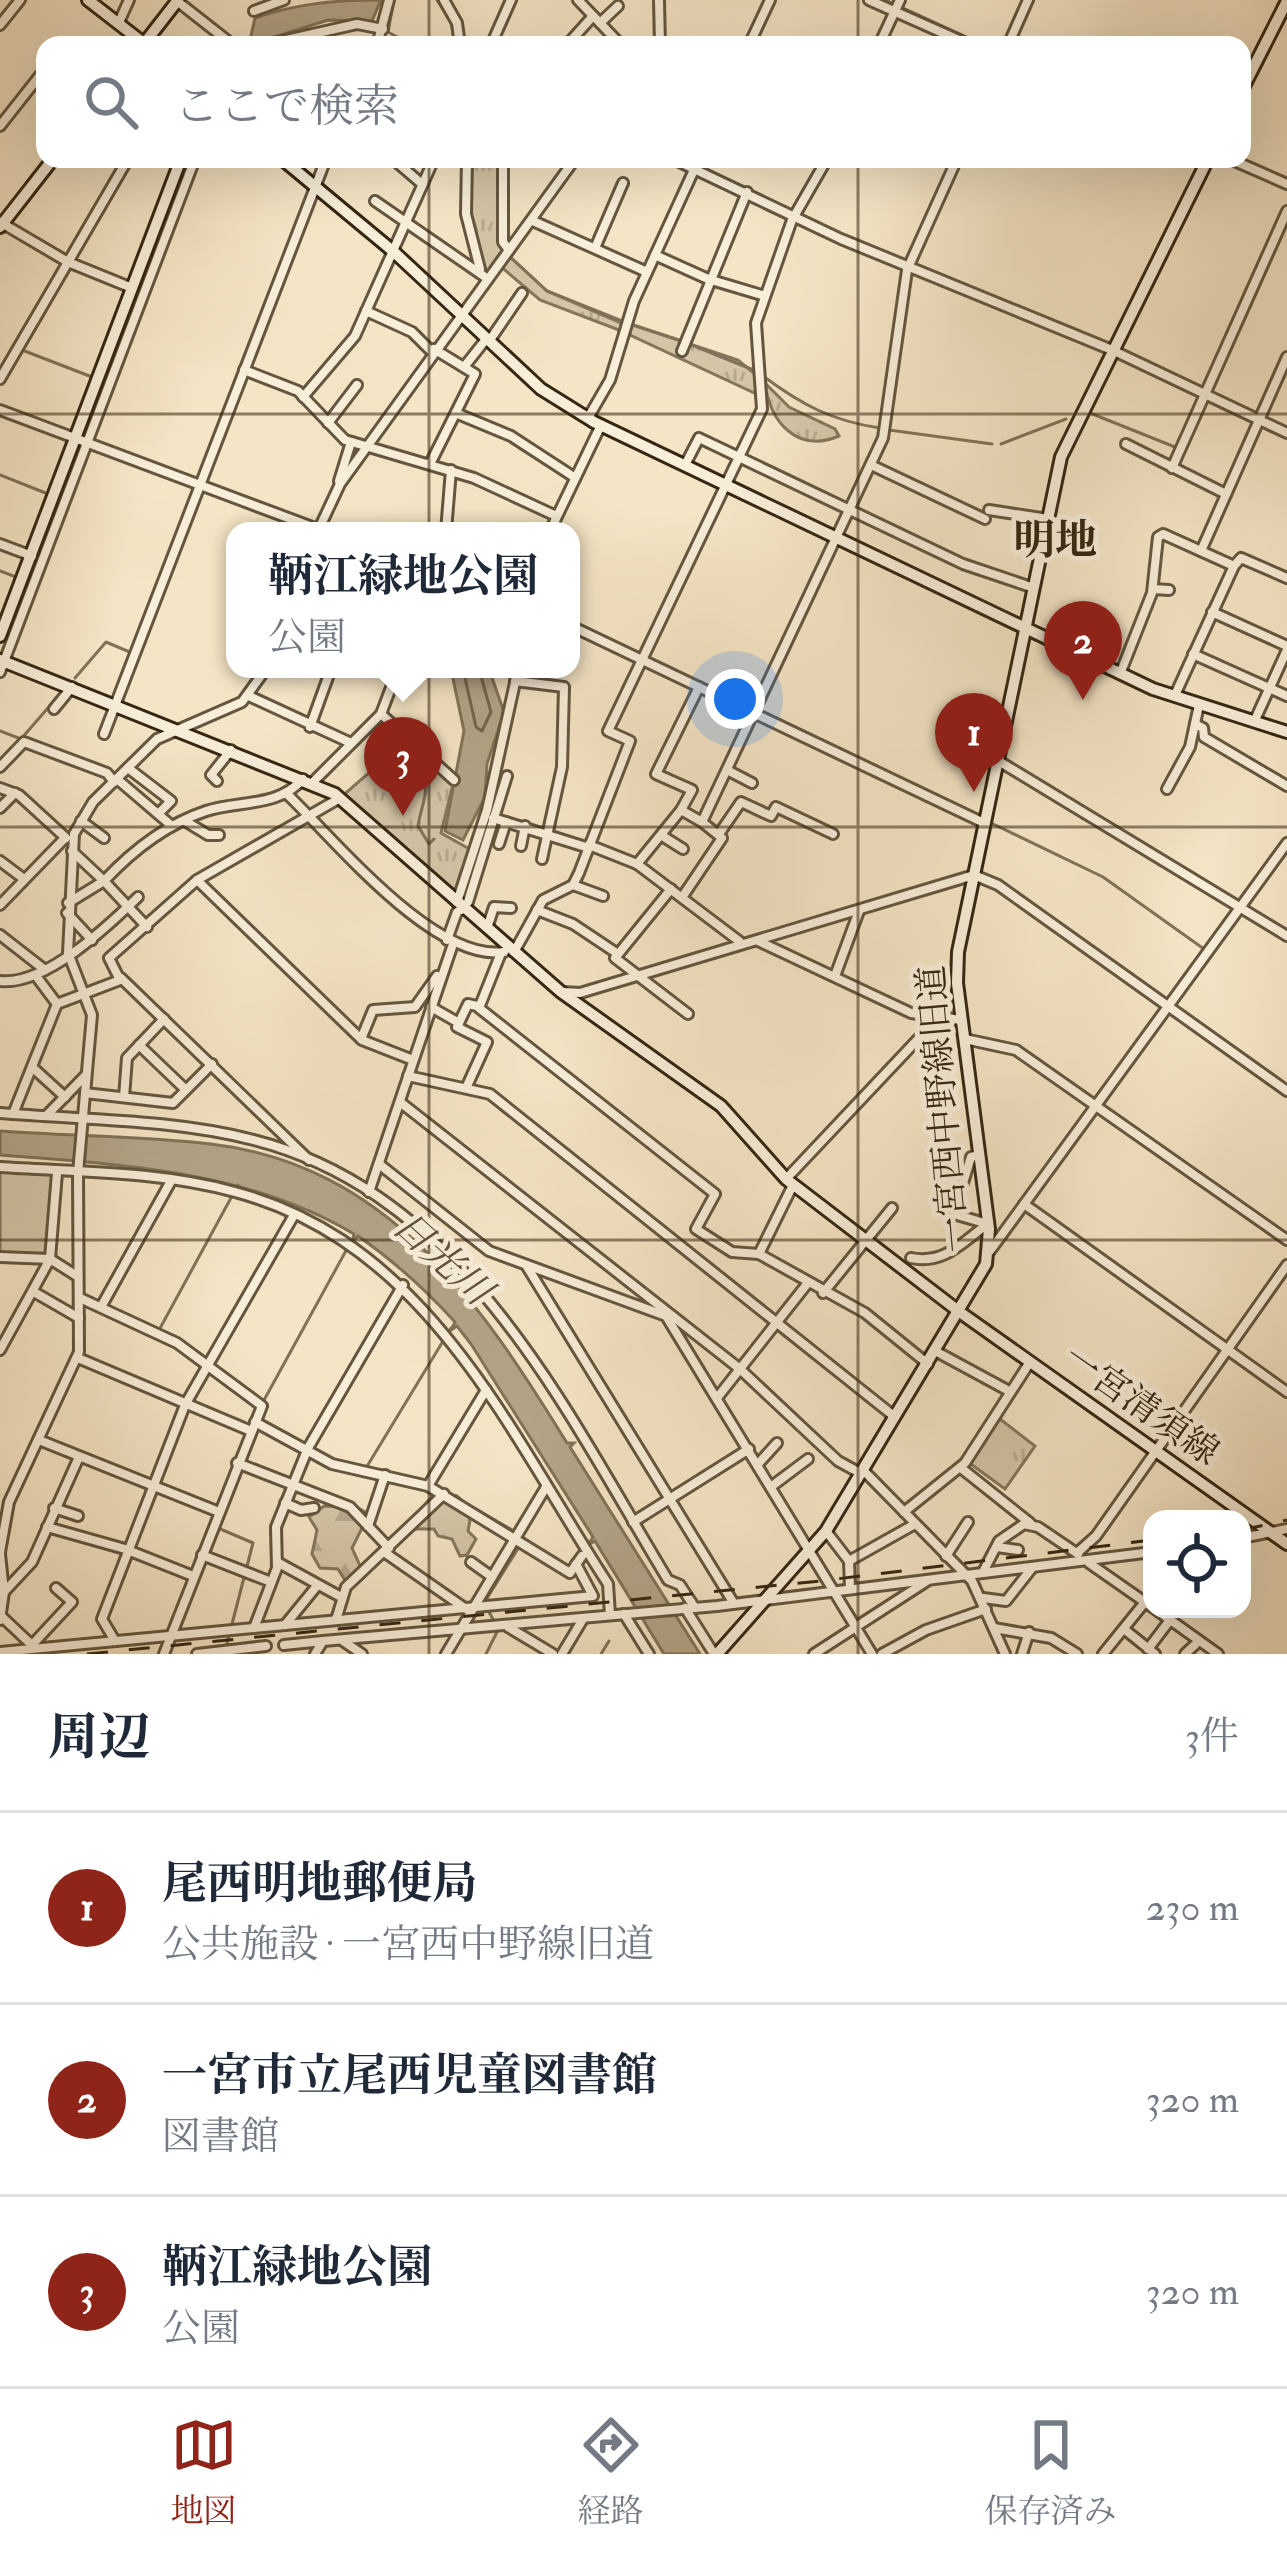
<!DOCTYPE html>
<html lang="ja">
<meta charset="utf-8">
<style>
body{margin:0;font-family:"IM FELL Double Pica","Noto Serif JP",serif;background:#f6f6f7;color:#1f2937}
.controls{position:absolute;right:36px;bottom:36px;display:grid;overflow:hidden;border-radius:24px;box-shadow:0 12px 48px #0002}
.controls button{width:108px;height:108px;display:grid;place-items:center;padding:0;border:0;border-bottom:3px solid #e0e1e3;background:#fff;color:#1f2937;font:60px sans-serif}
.you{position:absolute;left:735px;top:699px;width:42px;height:42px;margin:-30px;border:9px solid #fff;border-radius:50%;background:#1a73e8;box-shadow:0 0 0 18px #1a73e833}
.badge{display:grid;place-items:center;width:78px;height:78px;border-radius:50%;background:#8f2418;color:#fff;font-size:39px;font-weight:700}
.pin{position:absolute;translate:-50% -99px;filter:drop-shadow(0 3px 6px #0008)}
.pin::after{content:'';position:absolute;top:63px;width:42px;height:36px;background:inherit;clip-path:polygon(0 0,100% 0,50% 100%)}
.popup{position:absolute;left:226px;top:522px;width:354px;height:156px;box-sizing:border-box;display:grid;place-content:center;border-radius:24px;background:#fff;filter:drop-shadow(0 3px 9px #0005);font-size:39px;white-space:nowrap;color:#747a83}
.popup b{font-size:45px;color:#1f2937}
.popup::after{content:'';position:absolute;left:50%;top:100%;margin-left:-24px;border:24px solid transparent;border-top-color:#fff}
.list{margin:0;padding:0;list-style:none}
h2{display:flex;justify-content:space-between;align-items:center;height:156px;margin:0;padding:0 48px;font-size:51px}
h2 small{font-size:39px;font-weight:400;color:#747a83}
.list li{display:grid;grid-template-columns:78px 1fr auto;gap:36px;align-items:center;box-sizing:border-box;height:192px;padding:0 48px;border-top:3px solid #e0e1e3}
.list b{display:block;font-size:45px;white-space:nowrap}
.list p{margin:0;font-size:39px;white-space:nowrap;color:#747a83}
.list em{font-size:39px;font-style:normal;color:#747a83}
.icon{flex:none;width:66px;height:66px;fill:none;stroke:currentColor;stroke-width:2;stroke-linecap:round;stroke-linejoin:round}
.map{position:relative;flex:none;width:1287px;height:1654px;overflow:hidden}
.search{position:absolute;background:#fff;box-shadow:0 12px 48px #0002;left:36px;right:36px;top:36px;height:132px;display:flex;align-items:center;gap:30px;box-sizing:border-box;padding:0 42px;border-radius:24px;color:#747a83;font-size:45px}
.sheet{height:732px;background:#fff}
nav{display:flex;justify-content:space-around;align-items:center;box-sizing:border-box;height:168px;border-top:3px solid #e0e1e3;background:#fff;font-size:33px;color:#747a83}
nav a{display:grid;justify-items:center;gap:6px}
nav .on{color:#8f2418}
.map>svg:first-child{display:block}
</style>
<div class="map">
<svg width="1287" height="1654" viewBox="0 0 1287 1654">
<defs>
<pattern id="forest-firs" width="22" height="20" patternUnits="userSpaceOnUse" patternTransform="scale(3)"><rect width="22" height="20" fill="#d4c5a7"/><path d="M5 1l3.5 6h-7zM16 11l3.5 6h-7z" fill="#b7a98f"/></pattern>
<pattern id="park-tufts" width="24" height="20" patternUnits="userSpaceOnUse" patternTransform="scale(3)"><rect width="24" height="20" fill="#d4c5a7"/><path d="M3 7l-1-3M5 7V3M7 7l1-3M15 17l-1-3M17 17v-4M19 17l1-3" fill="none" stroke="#b7a98f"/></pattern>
</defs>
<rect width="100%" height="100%" fill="#f5e5c6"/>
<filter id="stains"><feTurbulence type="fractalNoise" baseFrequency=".00167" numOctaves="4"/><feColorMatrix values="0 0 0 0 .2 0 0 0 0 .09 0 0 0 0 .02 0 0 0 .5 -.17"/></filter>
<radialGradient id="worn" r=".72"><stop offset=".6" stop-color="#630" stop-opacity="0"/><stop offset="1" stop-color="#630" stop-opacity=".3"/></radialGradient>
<g fill="url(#forest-firs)" stroke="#84765c" stroke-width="3">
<path d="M436,1492l21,4 15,14 -4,21 8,8 -9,16 -7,1 -8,-17 -14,-3 -4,-7h-20l-3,-9z"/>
<path d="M324,1506l34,2 11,6 -17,34 9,20 -15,14 -8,-13 -18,-1 -8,-14 5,-24 -8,-13z"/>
</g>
<g fill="url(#park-tufts)" stroke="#84765c" stroke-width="3">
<path d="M467,159h36l4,95 40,37 79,34 -2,7 -84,-32 -41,-35 -11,14c-25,-34 -22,-80 -21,-120z"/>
<path d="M630,324l108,36 22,18 1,18 -131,-61z"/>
<path d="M765,383l24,24 46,22 4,7c-42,18 -70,-15 -74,-53z"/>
<path d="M410,737l44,43 -13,53 32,18 -16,51 -117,-104z"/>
<path d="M996,1416l39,30 -30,43 -37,-27z"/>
</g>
<path fill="#d4c5a7" stroke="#84765c" stroke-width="3" d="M0,1170l54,5 -5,82 -49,-3z"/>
<g fill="#b3a488" stroke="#807258" stroke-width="3">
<path d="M381,0l-9,21 -44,-1 -79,25 6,-27c43,-15 82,-18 126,-18z"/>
<path d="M451,669h38l15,43 -17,52 -2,33 -22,43 -18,-9 19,-100z"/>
<path d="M0,1131c70,5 141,5 211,13 177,21 270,159 356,299h7l-4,4 130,207h-36l-69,-113 -7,4 5,-8 -122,-193 -14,-18 -6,4 4,-8c-30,-33 -61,-61 -97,-86l-6,6 2,-8c-107,-64 -232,-69 -354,-79z"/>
</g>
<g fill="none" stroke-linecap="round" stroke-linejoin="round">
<path stroke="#74654c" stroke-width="3" d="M463,669l13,58 6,4 9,-19 -12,-43"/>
<g stroke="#807258" stroke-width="3">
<path d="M394,0l-6,32 24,13"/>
<path d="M437,0l14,22 4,23"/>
<path d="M886,0l6,3"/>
<path d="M901,7l83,38"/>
<path d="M683,159l5,2"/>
<path d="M1242,159l43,20"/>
<path d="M320,182l64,55"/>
<path d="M509,256l38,35 75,30"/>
<path d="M630,324l52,17"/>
<path d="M687,343l69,28"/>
<path d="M22,350l70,27"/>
<path d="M763,376c39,29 69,45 117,52"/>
<path d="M1090,413l85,34"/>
<path d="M889,430l103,14"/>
<path d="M85,438l106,-279"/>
<path d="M92,441l10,3"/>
<path d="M1001,444l65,-25"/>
<path d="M0,475l48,19"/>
<path d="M0,571l16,6"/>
<path d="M3,652l72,-189"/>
<path d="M75,678l31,-36 26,11"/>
<path d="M0,731l21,8 39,-45"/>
<path d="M410,757c26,29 13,38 8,69l11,18 5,-5"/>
<path d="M989,822l114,55 101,72"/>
<path d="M158,1332l80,-147"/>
<path d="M263,1402l85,-155"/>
<path d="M283,1433l55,29"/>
<path d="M366,1468l85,-140"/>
<path d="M388,1474l37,7"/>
<path d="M434,1485l80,46"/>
<path d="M218,1528l35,15 -27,104"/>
<path d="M522,1537l31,22"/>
<path d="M494,1621l-10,-18 35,-56"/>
<path d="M486,1654l12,-24"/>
<path d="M601,1654l8,-13"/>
</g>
<defs>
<g id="street">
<path d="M444,0l13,23 3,22"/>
<path d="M578,0l43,45"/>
<path d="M659,0l1,45"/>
<path d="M869,0l101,45"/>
<path d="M177,1l56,44"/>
<path d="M254,11l30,-11"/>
<path d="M120,20l9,-20"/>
<path d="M600,23l18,-17"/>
<path d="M0,25l20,-25"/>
<path d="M264,45l93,-21 26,5"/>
<path d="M377,45l12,-45"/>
<path d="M491,45l20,-45"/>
<path d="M567,45l26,-29"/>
<path d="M749,45l21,-45"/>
<path d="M879,45l21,-45"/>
<path d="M1008,45l20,-45"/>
<path d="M0,126l45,-57"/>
<path d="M393,159l29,25"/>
<path d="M467,159l-1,55 14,55"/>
<path d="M503,159v83l6,8"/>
<path d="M673,159l168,80 271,111 175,83"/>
<path d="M1230,159l57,25"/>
<path d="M375,201l113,78"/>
<path d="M533,221l114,51"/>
<path d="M0,222l68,40 64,26"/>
<path d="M595,248l28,-65"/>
<path d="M655,255l53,24 57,17"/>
<path d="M366,311l46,21 20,20"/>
<path d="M490,340l32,-47"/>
<path d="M682,351l65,-159"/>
<path d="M464,367l23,-29"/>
<path d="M244,370l54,21 47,49 129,38 80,37"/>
<path d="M0,379l128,-220"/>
<path d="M303,397l52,-61 79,-177"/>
<path d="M0,410l323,121"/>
<path d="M458,414l53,22 63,41"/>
<path d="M588,418l22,-38 24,-79 65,-142"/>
<path d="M328,423l29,-38"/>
<path d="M1126,444l100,50"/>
<path d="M430,464l45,-90 -41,-25"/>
<path d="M685,465l14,-27 264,126 71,24"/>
<path d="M871,465l114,54"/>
<path d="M1172,468l115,-257"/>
<path d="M339,481l12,-39"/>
<path d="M989,510l59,9"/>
<path d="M318,531l22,-47 235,-325"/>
<path d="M446,531l5,-61"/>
<path d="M550,531l51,-106"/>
<path d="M0,544l32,12"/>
<path d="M1201,551l86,-194"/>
<path d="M1153,589l16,1"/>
<path d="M1212,612l75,34"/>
<path d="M571,626l413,197"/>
<path d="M1193,654l94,42"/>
<path d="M0,672l195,-513"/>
<path d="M1120,674l32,-81 6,-56 5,-3 71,32 7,-8 46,20"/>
<path d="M515,681l49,6 -2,80 -20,92"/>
<path d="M1175,695l59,-129"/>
<path d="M249,696l102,47"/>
<path d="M54,709l18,-22"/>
<path d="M381,714l73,66"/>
<path d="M1254,722l33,-72"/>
<path d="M1195,724l8,4 1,9 83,49"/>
<path d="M310,727l21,-58"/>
<path d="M104,734l222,-575"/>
<path d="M997,760l290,176"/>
<path d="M0,767l24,-25 83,31 7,9"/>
<path d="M128,768l43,33 -12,12"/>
<path d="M727,770l25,13"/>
<path d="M117,779l55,47"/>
<path d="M217,781l-6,-6 20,-25"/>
<path d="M313,782l68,-68 17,-45"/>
<path d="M0,788l19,7 47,43"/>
<path d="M1167,789l23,-42 9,-42"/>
<path d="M288,795c48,46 146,167 216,157"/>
<path d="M340,798l-143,82 165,160 51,20"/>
<path d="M0,808l15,-15"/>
<path d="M681,810l11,-20 -36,-16 43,-87"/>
<path d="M493,818l96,30"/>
<path d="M81,821l23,17"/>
<path d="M185,821l23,14h11"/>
<path d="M719,834l22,-32 30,14 5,-9 57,27"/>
<path d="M664,837l19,12"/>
<path d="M499,844l7,-22"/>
<path d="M589,845l48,19 102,77"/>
<path d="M521,846l4,-20"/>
<path d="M0,861l24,18"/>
<path d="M637,864l44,-54 21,12 181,-384 24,-168 50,-111"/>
<path d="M573,885l30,11"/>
<path d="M671,889l-56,69 73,56"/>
<path d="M683,896l39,-58 -20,-16"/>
<path d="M457,902l30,-92 31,-141"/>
<path d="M468,902l39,-126"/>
<path d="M68,903l36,-22 -32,-30"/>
<path d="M0,905l64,-66"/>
<path d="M537,910l36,14 45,30"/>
<path d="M67,913l25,27"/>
<path d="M147,927l-43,-46c28,-30 63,-57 102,-70 34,-11 71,-3 97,-32"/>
<path d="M487,928l7,-21 17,1"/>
<path d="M0,935l45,35"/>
<path d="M447,940l10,-28 8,-4"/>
<path d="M758,941l153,72 50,7"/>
<path d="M514,952l29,-52 30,-15 6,-12 51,-132 -22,-10 154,-322 -6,-86 36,-103 35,-61"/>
<path d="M501,953l-22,55 236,186 -19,35 36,23 27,2 34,-69"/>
<path d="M36,976l21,28"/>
<path d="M835,976l24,-65"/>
<path d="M121,978l188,182"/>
<path d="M0,981c45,5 107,-54 138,-84"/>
<path d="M563,992l17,1 394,-118 24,10 289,206"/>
<path d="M431,1007l28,16"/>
<path d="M361,1039l12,-29 42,-3 22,-31"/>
<path d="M965,1039l51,11 271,190"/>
<path d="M139,1045l47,45"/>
<path d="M32,1067l33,30"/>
<path d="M408,1076l82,18 405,323"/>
<path d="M467,1086l20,-44 -30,-15 11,-23 9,2"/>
<path d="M85,1093l88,10 39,-39"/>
<path d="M124,1097l3,-39 37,-39"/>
<path d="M400,1102l340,267 98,92 22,12"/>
<path d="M0,1113c84,7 172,6 254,27 211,54 311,270 414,440l12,5 15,23"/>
<path d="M13,1114l44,-110 63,-24 -11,-22 88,-78"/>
<path d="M46,1116l39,-40"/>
<path d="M379,1164l110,87 177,65 206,338"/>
<path d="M0,1167c76,5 159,4 235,25 194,52 273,239 373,392l2,31"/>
<path d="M786,1179l150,-159"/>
<path d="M369,1192l84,-248"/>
<path d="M1024,1204l263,188"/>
<path d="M990,1251l297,-408"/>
<path d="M759,1254l106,59 63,51"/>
<path d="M0,1257l50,2 27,17"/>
<path d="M911,1258c35,7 53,-18 77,-34l-31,-9 -2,-6 16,-52 8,-2"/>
<path d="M526,1265l207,337"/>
<path d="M34,1292l45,26"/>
<path d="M823,1293l69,-85"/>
<path d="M80,1298l97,45 85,63 -98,248"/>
<path d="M101,1307l70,-126"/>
<path d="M0,1350l50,-91 7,-86"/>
<path d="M937,1352l72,39"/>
<path d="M78,1358l173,73"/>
<path d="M717,1398l90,-114"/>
<path d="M255,1422l77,42 96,22 142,87 12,-17"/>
<path d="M39,1440l180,72"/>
<path d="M237,1463l113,44 39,41"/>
<path d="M758,1464l19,-21"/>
<path d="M961,1468l69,55"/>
<path d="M863,1470l109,111 33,73"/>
<path d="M428,1486l58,-96"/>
<path d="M772,1486l36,-27"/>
<path d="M285,1503l16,7 13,-2"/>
<path d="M54,1508l24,8"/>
<path d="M904,1512l61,-49 65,-101"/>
<path d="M633,1522l116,-73"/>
<path d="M368,1526l17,-51"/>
<path d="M47,1527l78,22 68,27"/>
<path d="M826,1531l23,30 1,27"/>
<path d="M1242,1538l45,-9"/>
<path d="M997,1547l21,3"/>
<path d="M0,1552l9,-50 70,-150 -1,-179 14,-158 -24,-62 6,-119 19,-32 64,-63 85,-37 24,-33"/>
<path d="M384,1552l82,57"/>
<path d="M1077,1553l19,-17 191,-271"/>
<path d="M0,1554l4,38 -4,28"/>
<path d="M202,1555l69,27"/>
<path d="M946,1556l22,-34"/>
<path d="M849,1561l66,-37"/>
<path d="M277,1562l64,35"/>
<path d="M471,1562l21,15"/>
<path d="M1089,1563l63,44"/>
<path d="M983,1572l16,-31 25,-17 14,3 40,27"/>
<path d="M4,1592l28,-30 47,-105"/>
<path d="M983,1598l23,3 26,-33"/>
<path d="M685,1608l29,46"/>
<path d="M1155,1609l63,45"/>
<path d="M624,1614l25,40"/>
<path d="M0,1615l35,33"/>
<path d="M336,1620l10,-33 98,-93"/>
<path d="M285,1625l31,-38"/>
<path d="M508,1627l45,27"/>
<path d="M254,1628l23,-60 -1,-41 32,-79 95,-163"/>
<path d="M994,1628l57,10 26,16"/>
<path d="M1124,1629l31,25"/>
<path d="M115,1641l-13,-22 83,-214 109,-190"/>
<path d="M343,1641l19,13"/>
<path d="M32,1645l40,-43 -16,-14"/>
<path d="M284,1645l39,-4"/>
<path d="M1148,1649l22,-29"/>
<path d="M0,1652l593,-56 -17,-32"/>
<path d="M197,1654l69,-8"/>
<path d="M315,1654l8,-13 394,-35 435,-54"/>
<path d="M446,1654l100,-167"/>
<path d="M562,1654l21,-35"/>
<path d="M814,1654l113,-73"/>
<path d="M882,1654l44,-24 60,-21"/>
<path d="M1022,1654l7,-22"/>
<path d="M1103,1654l42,-52"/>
<path d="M1185,1654l14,-13"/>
</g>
<g id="secondary">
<path d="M88,0l58,45"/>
<path d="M143,45l35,-45"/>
<path d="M1242,90l45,-89"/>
<path d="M282,159l112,93 147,137 53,33 559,267 134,43"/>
<path d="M0,227l53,-68"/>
<path d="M0,636l181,-477"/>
<path d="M0,660l335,134 226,198 160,114 65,73 175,134 326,231"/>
<path d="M717,1654l109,-123 160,-267 3,-35 -32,-246 1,-31 103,-495 147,-298"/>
</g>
</defs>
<use href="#street" stroke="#64563e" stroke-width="14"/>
<use href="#secondary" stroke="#342611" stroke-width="16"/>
<use href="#street" stroke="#f8eeda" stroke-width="8"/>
<use href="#secondary" stroke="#f8eeda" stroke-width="10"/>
<g stroke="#342611" stroke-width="3" stroke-dasharray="21 21" stroke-linecap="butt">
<path d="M1242,1530l45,-10"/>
<path d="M87,1654l733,-73 332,-41"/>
</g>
</g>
<path fill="none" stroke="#342611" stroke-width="3" stroke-opacity="0.55" d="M429,0v45M858,0v45M429,159v1495M858,159v1495M0,414h1287M0,827h1287M0,1240h1287"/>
<g text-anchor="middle" stroke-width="10" stroke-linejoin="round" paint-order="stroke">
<g font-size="36" fill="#342611" stroke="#f8eeda">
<text transform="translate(942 1109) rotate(-95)" y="13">一宮西中野線旧道</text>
<text transform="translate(1142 1404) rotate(35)" y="13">一宮清須線</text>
</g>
<g font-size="39" font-style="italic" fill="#60523b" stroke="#f8eeda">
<text transform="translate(443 1257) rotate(42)" y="14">日光川</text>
</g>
<g font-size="42" font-weight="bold" fill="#342611" stroke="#f8eeda">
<text x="1055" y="554">明地</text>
</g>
</g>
<rect width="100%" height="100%" filter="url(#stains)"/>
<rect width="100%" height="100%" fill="url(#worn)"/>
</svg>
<div class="controls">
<button><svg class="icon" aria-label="locate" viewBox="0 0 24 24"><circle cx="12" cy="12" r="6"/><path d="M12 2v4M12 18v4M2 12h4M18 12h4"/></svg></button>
</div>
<div class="you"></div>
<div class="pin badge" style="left:974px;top:792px">1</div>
<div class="pin badge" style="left:1083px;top:700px">2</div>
<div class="pin badge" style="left:403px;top:816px">3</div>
<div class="popup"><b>鞆江緑地公園</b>公園</div>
<div class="search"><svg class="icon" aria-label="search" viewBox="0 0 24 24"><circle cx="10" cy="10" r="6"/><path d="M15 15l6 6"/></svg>ここで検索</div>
</div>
<section class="sheet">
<h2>周辺<small>3件</small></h2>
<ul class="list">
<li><span class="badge">1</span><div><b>尾西明地郵便局</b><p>公共施設 · 一宮西中野線旧道</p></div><em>230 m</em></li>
<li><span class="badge">2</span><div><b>一宮市立尾西児童図書館</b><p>図書館</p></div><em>320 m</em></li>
<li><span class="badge">3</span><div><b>鞆江緑地公園</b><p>公園</p></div><em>320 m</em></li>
</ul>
</section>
<nav>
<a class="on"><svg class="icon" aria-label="map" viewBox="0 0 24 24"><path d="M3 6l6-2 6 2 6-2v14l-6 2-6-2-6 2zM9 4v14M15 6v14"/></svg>地図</a>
<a><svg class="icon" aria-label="directions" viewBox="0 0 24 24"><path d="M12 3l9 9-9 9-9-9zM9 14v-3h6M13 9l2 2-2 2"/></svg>経路</a>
<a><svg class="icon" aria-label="saved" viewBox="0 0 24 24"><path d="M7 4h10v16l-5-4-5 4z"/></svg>保存済み</a>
</nav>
